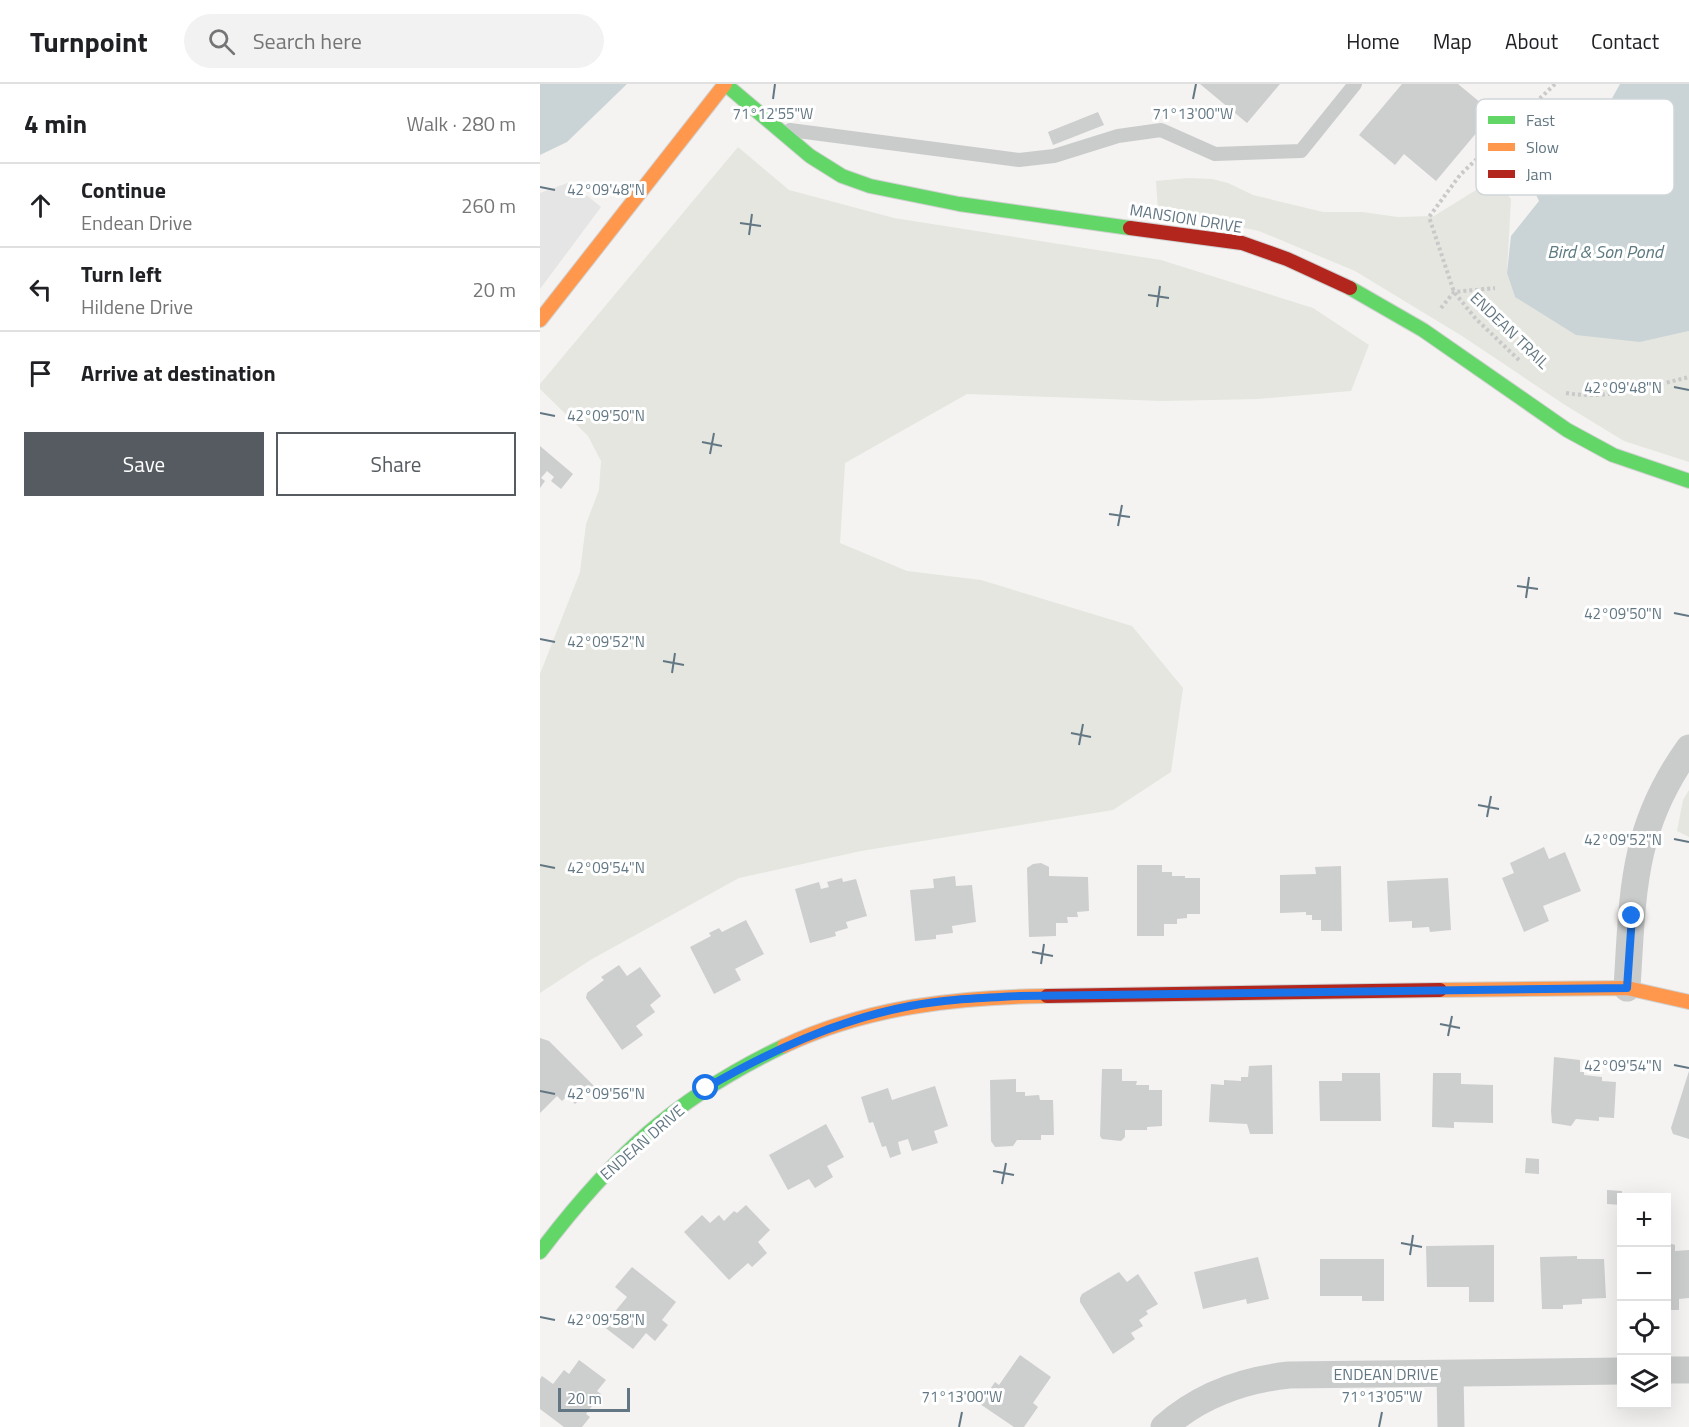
<!DOCTYPE html>
<meta charset="utf-8">
<style>
body{margin:0;font-family:"Titillium Web",sans-serif;background:#f2f2f2;color:#202124}
.controls{position:absolute;right:18px;bottom:18px;display:grid;overflow:hidden;border-radius:0px;box-shadow:0 6px 24px #0002}
.controls button{width:54px;height:54px;display:grid;place-items:center;padding:0;border:0;border-bottom:2px solid #e0e0e0;background:#fff;color:#202124;font:30px sans-serif}
.scale{position:absolute;left:18px;bottom:15px;width:72px;box-sizing:border-box;padding-left:6px;border:3px solid #627783;border-top:0;font-size:16px;line-height:21px;white-space:nowrap;color:#627783;-webkit-text-stroke:4px #fff;paint-order:stroke}
.stop{position:absolute;width:18px;height:18px;margin:-14px;border:4px solid #1a73e8;border-radius:50%;background:#fff}
.stop.end{background:#1a73e8;border-color:#fff;box-shadow:0 2px 6px #0008}
.list{margin:0;padding:0;list-style:none}
h2{display:flex;justify-content:space-between;align-items:center;height:78px;margin:0;padding:0 24px;font-size:26px}
h2 small{font-size:20px;font-weight:400;color:#757577}
.list li{display:grid;grid-template-columns:39px 1fr auto;gap:18px;align-items:center;box-sizing:border-box;height:84px;padding:0 24px;border-top:2px solid #e0e0e0}
.list b{display:block;font-size:22px;white-space:nowrap}
.list p{margin:0;font-size:20px;white-space:nowrap;color:#757577}
.list em{font-size:20px;font-style:normal;color:#757577}
.actions{display:flex;gap:12px;padding:18px 24px}
.actions a{flex:1;padding:14px 0;border:2px solid #555b60;border-radius:0px;text-align:center;font-size:21px;color:#555b60}
.actions .main{background:#555b60;color:#fff}
.icon{flex:none;width:33px;height:33px;fill:none;stroke:currentColor;stroke-width:2;stroke-linecap:round;stroke-linejoin:round}
.map{position:relative;flex:none;width:1149px;height:1343px;overflow:hidden}
header{display:flex;align-items:center;gap:36px;box-sizing:border-box;height:84px;padding:0 30px;background:#fff;border-bottom:2px solid #e0e0e0}
header strong{font-size:28px}
nav{display:flex;gap:33px;margin-inline-start:auto;font-size:21px}
.search{width:420px;height:54px;background:#f2f2f2;display:flex;align-items:center;gap:15px;box-sizing:border-box;padding:0 21px;border-radius:33px;color:#757577;font-size:22px}
main{display:flex}
aside{flex:1;background:#fff}
.map>svg:first-child{display:block}
</style>
<header>
<strong>Turnpoint</strong>
<div class="search"><svg class="icon" aria-label="search" viewBox="0 0 24 24"><circle cx="10" cy="10" r="6"/><path d="M15 15l6 6"/></svg>Search here</div>
<nav><a>Home</a><a>Map</a><a>About</a><a>Contact</a></nav>
</header>
<main>
<aside>
<h2>4 min<small>Walk · 280 m</small></h2>
<ul class="list">
<li><svg class="icon" aria-label="ahead" viewBox="0 0 24 24"><path d="M12 20V5M6 11l6-6 6 6"/></svg><div><b>Continue</b><p>Endean Drive</p></div><em>260 m</em></li>
<li><svg class="icon" aria-label="left" viewBox="0 0 24 24"><path d="M17 20v-9H6M10 6l-5 5 5 5"/></svg><div><b>Turn left</b><p>Hildene Drive</p></div><em>20 m</em></li>
<li><svg class="icon" aria-label="arrive" viewBox="0 0 24 24"><path d="M6 21V4h12l-3 4 3 4H6"/></svg><div><b>Arrive at destination</b></div></li>
</ul>
<div class="actions"><a class="main">Save</a><a>Share</a></div>
</aside>
<div class="map">
<svg width="1149" height="1343" viewBox="0 0 1149 1343">
<rect width="100%" height="100%" fill="#f4f3f1"/>
<path fill="#e4e5e4" d="M30,98l31,25 -61,82v-96z"/>
<g fill="#e4e6df">
<path d="M198,63l51,43 105,28 267,42 152,48 56,37 -18,46 -93,8 -96,2 -195,-7 -122,69 -5,80 67,28 74,9 151,46 51,62 -12,84 -58,38 -252,41 -122,27 -147,81 -52,34v-319l40,-102 6,-48 13,-34 2,-29 -13,-25 -48,-47v-5z"/>
<path d="M648,94l24,1 16,4 25,12 70,17h39l36,5 36,-1 42,-26 26,-1 9,10 -4,74 8,24 125,45 49,-11v131l-65,-21 -59,-36 -103,-69 -107,-65 -96,-40 -101,-21 -2,-29z"/>
<path d="M1149,706v47l-12,-6 6,-31z"/>
</g>
<g fill="#cad4d6">
<path d="M0,0h87l-60,58 -27,13z"/>
<path d="M1080,0h69v247l-49,11 -64,-7 -61,-38 -8,-24 4,-37 28,-35 -8,-17 25,-37 31,-4z"/>
</g>
<g fill="none" stroke-linecap="round" stroke-linejoin="round">
<path stroke="#cad4d6" stroke-width="44" d="M974,63l53,35 53,19 69,5"/>
</g>
<g fill="#cdcece">
<path d="M660,0h80l-33,39z"/>
<path d="M862,0h56l35,29 -57,68 -32,-27 -9,11 -36,-30z"/>
<path d="M558,28l6,13 -51,20 -5,-13z"/>
<path d="M0,362l33,28 -12,15 -10,-8 3,-4 -7,-6 -6,7 4,3 -5,7z"/>
<path d="M1004,763l5,12 16,-7 16,39 -38,15 6,15 -25,11 -22,-54 12,-5 -4,-10z"/>
<path d="M501,779l8,4v9l39,1 1,34 -12,1 1,5h-11l1,6h-12v13l-27,1 -2,-69 6,-4z"/>
<path d="M597,781h25v7h10v4h13v2h15v36h-13v4l-10,1v5h-13v12h-27z"/>
<path d="M801,782l1,65h-21v-11h-9v-5h-6v-3l-26,1v-38l36,-1 -1,-7z"/>
<path d="M415,792l1,10 16,-1 4,37 -24,4 1,7 -17,2v4l-21,2 -5,-51 24,-2 -1,-9z"/>
<path d="M302,794l1,4 13,-3 11,37 -21,6 2,6 -13,4 1,4 -26,7 -15,-54 24,-7 2,7 8,-2 -2,-5z"/>
<path d="M908,794l3,52 -21,2 -1,-5 -17,1v-7l-23,1 -2,-41z"/>
<path d="M206,836l18,34 -29,15 6,11 -27,14 -24,-47 21,-11 -2,-3 10,-5 3,4z"/>
<path d="M79,881l8,11 13,-9 21,29 -11,9 5,7 -19,14 7,9 -21,15 -36,-52 1,-5 17,-13 -3,-3z"/>
<path d="M0,954l9,3 45,45 -19,18 -8,-8 -5,5 -5,-5 -17,17z"/>
<path d="M1014,973l26,3v12h4v3l18,2v4l14,1 -2,36 -15,-1v4l-23,-2 -5,7 -19,-3 -1,-12z"/>
<path d="M732,981l1,69h-23l-3,-10 -38,-2 2,-38 13,1v-5l17,1v-4h7l1,-11z"/>
<path d="M562,985h20v12h15l-1,4h13v5h13v36l-15,1v3h-22v7l-4,4 -19,-2 -2,-3z"/>
<path d="M1149,987v68l-16,-5 -2,-6z"/>
<path d="M802,989h38l1,48h-61l-1,-40h23z"/>
<path d="M893,989h28v11l32,1v38l-39,-1v6l-22,-1z"/>
<path d="M476,995v13h9v4l14,-1 1,5h13l1,35h-13v5h-24l-4,6 -18,1 -4,-6 -1,-61z"/>
<path d="M395,1002l13,40 -14,5 4,12 -26,8 -4,-12 -10,3 3,12 -11,4 -4,-12 -4,1 -9,-25 -4,1 -8,-26 27,-9 4,12z"/>
<path d="M286,1040l18,33 -17,9 6,11 -18,11 -6,-9 -21,11 -19,-35z"/>
<path d="M986,1074l13,1v15l-14,-1z"/>
<path d="M1067,1106l15,1 -1,14 -14,-1z"/>
<path d="M206,1121l24,25 -12,12 9,11 -15,14 -4,-4 -19,17 -45,-48 18,-17 8,8 9,-8 5,6 10,-10 3,2z"/>
<path d="M1126,1158l9,3v6l14,-1v48l-10,1v11h-13z"/>
<path d="M954,1161v57h-25v-15h-42l-1,-41z"/>
<path d="M1037,1172v3h27l2,39 -24,1v5l-19,1v4h-21l-2,-52z"/>
<path d="M718,1173l11,42 -22,5 -1,-5 -43,10 -9,-37z"/>
<path d="M780,1175h64v42h-22v-5h-42z"/>
<path d="M92,1183l44,35 -14,18 6,5 -13,16 -9,-8 -13,16 -30,-23 24,-29 -12,-10z"/>
<path d="M579,1188l8,10 11,-8 20,30 -12,7 2,3 -9,6 4,6 -12,7 4,6 -22,15 -33,-52v-4l2,-4z"/>
<path d="M480,1271l31,22 -18,26 5,4 -14,20h-10l-34,-23 15,-22 4,3z"/>
<path d="M39,1276l27,20 -9,11 4,3 -15,20 4,3 -8,10h-18l-24,-18v-30l2,-3 11,8 11,-14 5,4z"/>
</g>
<g fill="none" stroke-linecap="round" stroke-linejoin="round">
<defs>
<g id="fast">
<path d="M185,0l85,72 32,20 28,10 89,18 171,24"/>
<path d="M810,204l73,42 144,100 46,25 76,26"/>
<path d="M0,1168c72,-95 135,-154 244,-206"/>
</g>
<g id="slow">
<path d="M0,236l185,-236"/>
<path d="M900,906l187,-2 62,14"/>
<path d="M244,962c83,-39 173,-49 263,-50"/>
</g>
<g id="jam">
<path d="M590,144l112,15 45,16 63,29"/>
<path d="M507,912l393,-6"/>
</g>
</defs>
<use href="#fast" stroke="#d0d1d1" stroke-width="16"/>
<use href="#slow" stroke="#d0d1d1" stroke-width="16"/>
<use href="#jam" stroke="#d0d1d1" stroke-width="16"/>
<g stroke="#c9c9ca" stroke-width="4" stroke-dasharray="3 3" stroke-linecap="butt">
<path d="M901,224l13,-16 41,-4"/>
<path d="M979,276l-43,-41 -22,-27 -25,-75 31,-42 95,-91"/>
<path d="M1026,309c41,7 83,-6 123,-16"/>
</g>
<path stroke="#cacccc" stroke-width="14" d="M250,46l229,30 35,-4 64,-20 43,-6 54,24 86,-3 54,-67"/>
<g stroke="#cacccc" stroke-width="27">
<path d="M1087,904c6,-95 4,-159 62,-240"/>
<path d="M1126,1286h23"/>
<path d="M910,1290l1,53"/>
<path d="M624,1343c36,-32 78,-47 125,-52l333,-4"/>
</g>
<use href="#fast" stroke="#63d668" stroke-width="14"/>
<use href="#slow" stroke="#ff974d" stroke-width="14"/>
<use href="#jam" stroke="#b3261e" stroke-width="14"/>
</g>
<g fill="none" stroke-linecap="round" stroke-linejoin="round">
<path stroke="#1a73e8" stroke-width="8" d="M166,1004c64,-37 131,-68 204,-82 36,-7 73,-8 110,-10l607,-8 5,-72"/>
</g>
<path fill="none" stroke="#627783" stroke-width="2" d="M233,15l2,-15M653,15l3,-15M0,103l15,3M200,139l21,3M209,151l3,-21M608,211l21,3M617,223l3,-21M1134,303l15,3M0,329l15,3M162,358l20,4M170,370l4,-21M569,430l21,3M578,442l4,-21M977,502l21,3M986,514l3,-21M1134,529l15,3M0,555l15,3M123,577l21,4M132,589l3,-20M531,649l20,4M539,661l4,-21M938,721l21,4M947,733l4,-21M1134,755l15,3M0,781l15,3M492,868l21,4M501,880l3,-20M900,940l20,4M908,952l4,-20M1134,981l15,3M0,1007l15,3M453,1087l21,4M462,1100l4,-21M861,1159l21,4M870,1171l3,-20M0,1233l15,3M419,1343l3,-15M839,1343l3,-15"/>
<g text-anchor="middle" stroke-width="6" stroke-linejoin="round" paint-order="stroke">
<g font-size="16" fill="#627783" stroke="#fff">
<text transform="translate(646 134) rotate(9)" y="6">MANSION DRIVE</text>
<text transform="translate(970 246) rotate(44)" y="6">ENDEAN TRAIL</text>
<text transform="translate(102 1058) rotate(-41)" y="6">ENDEAN DRIVE</text>
<text x="846" y="1296">ENDEAN DRIVE</text>
</g>
<g font-size="18" font-style="italic" fill="#5d7a80" stroke="#fff">
<text x="1065" y="174">Bird &amp; Son Pond</text>
</g>
</g>
<rect x="936" y="15" width="198" height="96" rx="9" fill="#fff" stroke="#d0d6da" stroke-width="1.5"/>
<rect x="948" y="32" width="27" height="8" fill="#63d668"/>
<rect x="948" y="59" width="27" height="8" fill="#ff974d"/>
<rect x="948" y="86" width="27" height="8" fill="#b3261e"/>
<g font-size="16" fill="#627783">
<text x="986" y="42">Fast</text>
<text x="986" y="69">Slow</text>
<text x="986" y="96">Jam</text>
</g>
<g font-size="15" text-anchor="middle" fill="#627783" stroke="#fff" stroke-width="6" stroke-linejoin="round" paint-order="stroke">
<text x="233" y="35">71°12'55"W</text>
<text x="653" y="35">71°13'00"W</text>
<text x="66" y="111">42°09'48"N</text>
<text x="1083" y="309">42°09'48"N</text>
<text x="66" y="337">42°09'50"N</text>
<text x="1083" y="535">42°09'50"N</text>
<text x="66" y="563">42°09'52"N</text>
<text x="1083" y="761">42°09'52"N</text>
<text x="66" y="789">42°09'54"N</text>
<text x="1083" y="987">42°09'54"N</text>
<text x="66" y="1015">42°09'56"N</text>
<text x="66" y="1241">42°09'58"N</text>
<text x="422" y="1318">71°13'00"W</text>
<text x="842" y="1318">71°13'05"W</text>
</g>
</svg>
<div class="controls">
<button>+</button>
<button>−</button>
<button><svg class="icon" aria-label="locate" viewBox="0 0 24 24"><circle cx="12" cy="12" r="6"/><path d="M12 2v4M12 18v4M2 12h4M18 12h4"/></svg></button>
<button><svg class="icon" aria-label="layers" viewBox="0 0 24 24"><path d="M12 4l9 5-9 5-9-5zM3 14l9 5 9-5"/></svg></button>
</div>
<div class="scale">20 m</div>
<div class="stop" style="left:166px;top:1004px"></div>
<div class="stop end" style="left:1092px;top:832px"></div>
</div>
</main>
